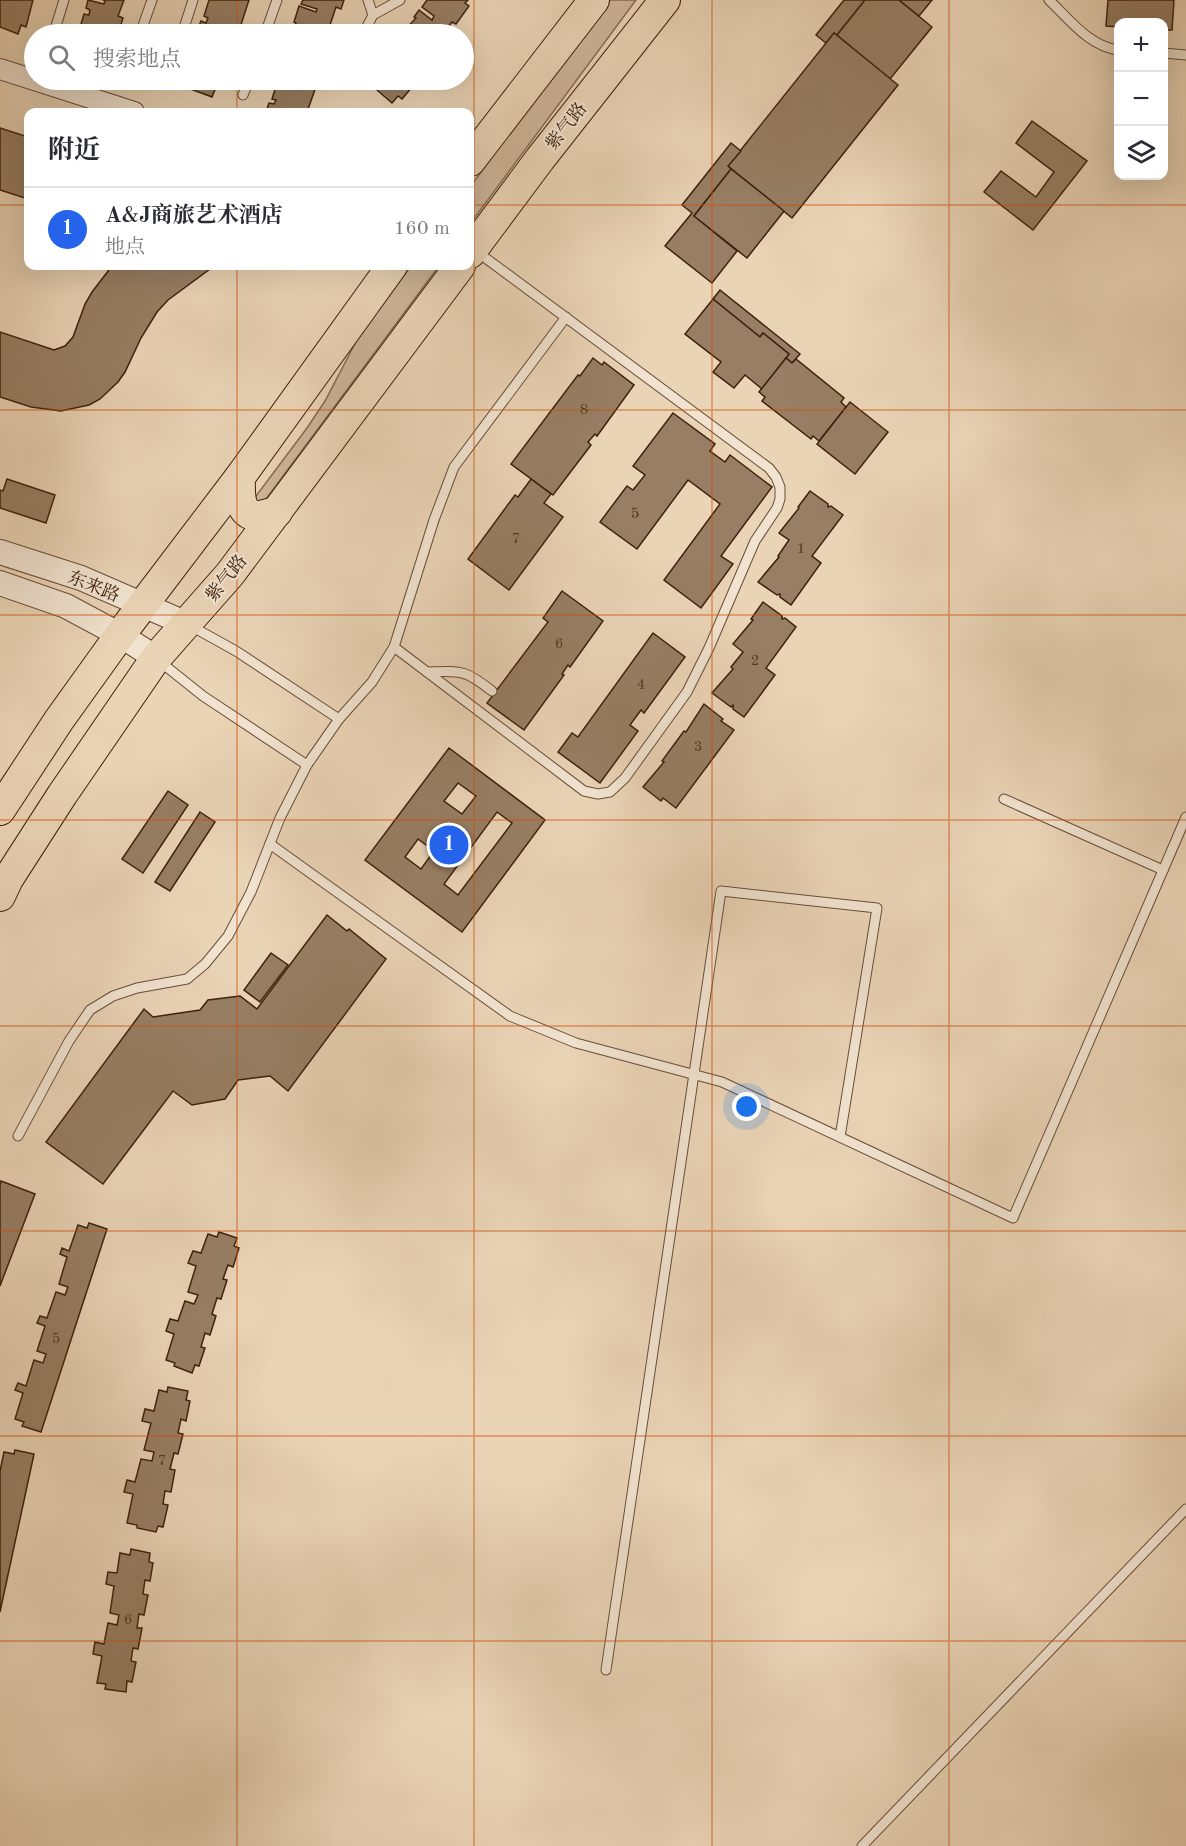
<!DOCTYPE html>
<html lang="zh">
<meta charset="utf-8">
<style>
body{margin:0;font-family:"Old Standard TT","Noto Serif SC",serif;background:#f2f2f3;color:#2b2b33}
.controls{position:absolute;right:18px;top:18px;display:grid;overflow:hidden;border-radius:12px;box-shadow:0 6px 24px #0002}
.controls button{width:54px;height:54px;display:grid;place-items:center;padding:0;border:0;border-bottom:2px solid #e1e1e2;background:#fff;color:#2b2b33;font:30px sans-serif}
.you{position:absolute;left:747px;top:1107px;width:21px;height:21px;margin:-15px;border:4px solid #fff;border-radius:50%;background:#1a73e8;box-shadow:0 0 0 9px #1a73e833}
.badge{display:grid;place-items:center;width:39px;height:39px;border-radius:50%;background:#2563eb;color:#fff;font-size:20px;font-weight:700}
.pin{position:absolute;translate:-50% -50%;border:3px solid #fff;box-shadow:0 2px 6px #0006}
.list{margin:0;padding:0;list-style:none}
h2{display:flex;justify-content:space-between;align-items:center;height:78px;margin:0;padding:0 24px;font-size:26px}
h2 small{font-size:20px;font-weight:400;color:#7c7c81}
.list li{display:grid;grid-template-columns:39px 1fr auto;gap:18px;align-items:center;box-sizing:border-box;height:84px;padding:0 24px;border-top:2px solid #e1e1e2}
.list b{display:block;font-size:22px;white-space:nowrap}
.list p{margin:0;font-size:20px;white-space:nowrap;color:#7c7c81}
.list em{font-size:20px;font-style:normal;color:#7c7c81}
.icon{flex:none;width:33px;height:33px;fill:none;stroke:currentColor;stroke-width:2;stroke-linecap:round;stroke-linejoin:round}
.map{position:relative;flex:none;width:1186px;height:1846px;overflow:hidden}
.search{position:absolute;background:#fff;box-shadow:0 6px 24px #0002;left:24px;top:24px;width:450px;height:66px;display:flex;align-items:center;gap:15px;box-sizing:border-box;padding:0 21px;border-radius:33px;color:#7c7c81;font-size:22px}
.panel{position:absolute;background:#fff;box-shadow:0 6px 24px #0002;left:24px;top:108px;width:450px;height:162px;border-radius:12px}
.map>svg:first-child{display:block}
</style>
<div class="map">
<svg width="1186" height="1846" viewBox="0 0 1186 1846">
<rect width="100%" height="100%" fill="#ead4b6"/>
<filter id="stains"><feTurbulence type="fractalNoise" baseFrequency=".00333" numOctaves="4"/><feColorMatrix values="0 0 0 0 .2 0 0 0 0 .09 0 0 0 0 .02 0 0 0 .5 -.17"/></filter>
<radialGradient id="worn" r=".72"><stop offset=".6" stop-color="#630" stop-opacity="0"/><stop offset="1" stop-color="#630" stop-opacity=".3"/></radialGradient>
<g fill="#cdb599" stroke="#866a52" stroke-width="1.5">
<path d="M608,0h28l-166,224v-37z"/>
<path d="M411,266h28l-179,241 -7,-7 54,-72 18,-27 34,-65z"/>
</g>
<g fill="#977e64" stroke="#3e200c" stroke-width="1.5" fill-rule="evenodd">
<path d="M0,0h33l-7,27 -5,-2 -3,9 -18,-7z"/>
<path d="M88,0l16,4 1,-3 -2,-1h21l-6,16 5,2 -5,16h-40l6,-20 5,1 1,-5 -4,-2z"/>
<path d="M209,0h40l-11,34 -5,-1 -1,1h-22l-13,-3 4,-10 5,2 2,-5 -4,-2z"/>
<path d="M303,0h41l-3,9 -5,-2 -6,18 6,1 -3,8h-42l5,-11 -2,-1 5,-16 17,6 1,-3 -16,-5z"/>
<path d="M427,0h41l-3,3 4,3 -13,18 -4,-2 -9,12h-42l15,-16 -2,-1 5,-7 13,10 2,-4 -12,-9z"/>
<path d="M844,0h21l-28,35 -3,-2 -8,10 -10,-8z"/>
<path d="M865,0h34l33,27 -42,52 -53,-44z"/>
<path d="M899,0h33l-13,16z"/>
<path d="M1108,0h66l-2,30h-8v-8h-46v5l-12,-1z"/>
<path d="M834,33l64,52 -106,133 -64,-52z"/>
<path d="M182,80h41l-3,9 -4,-2 -4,10 -32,-12z"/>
<path d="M278,80l40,1 -11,31h-41l3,-9 5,1 2,-4 -4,-1z"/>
<path d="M373,80h45l-16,19 -4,-3 -6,7 -22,-19z"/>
<path d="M1032,121l55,40 -54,69 -49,-38 17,-21 35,26 18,-25 -38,-29z"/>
<path d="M0,128l28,9v62l-28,-9z"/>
<path d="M731,143l10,8 -13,15 3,3 -37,47 43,35 -25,32 -47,-37 27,-33 -10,-8z"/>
<path d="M731,169l53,42 -37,47 -53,-42z"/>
<path d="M112,266h102l-46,34 -11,12 -16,26 -16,34 -7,10 -18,17 -11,6 -28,6 -30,-4 -31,-10v-65l54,18 11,-4 8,-9 12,-33 7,-12z"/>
<path d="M720,290l80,64 -8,9 -6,-5 3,-4 -26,-21 -3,4 -47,-38z"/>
<path d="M713,299l47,38 3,-4 26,21 -27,35 -17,-14 -11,13 -21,-16 8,-10 -36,-28z"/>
<path d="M593,358l9,7 2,-3 30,23 -37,51 -2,-2 -7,8 3,3 -38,50 -42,-31 67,-89 2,1z"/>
<path d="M786,358l6,5 4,-4 48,39 -3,4 5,5 -27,34 -6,-5 -2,3 -49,-38 3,-4 -6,-5z"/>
<path d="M850,402l38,30 -33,42 -38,-30z"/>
<path d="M673,413l42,31 -5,7 15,11 5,-7 42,32 -51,69 12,8 -32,44 -37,-28 56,-76 -32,-24 -51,69 -37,-27 27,-36 6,4 12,-15 -12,-9z"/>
<path d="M7,479l48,16 -9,28 -46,-15v-18l3,1z"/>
<path d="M531,479l20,15 -7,9 19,14 -54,73 -41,-31 47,-64 3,2z"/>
<path d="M810,491l18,13v3l3,-1 12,9 -31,41 9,7 -30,42 -11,-8v-3l-3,1 -19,-13 21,-25 -1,-1 11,-16 -10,-7 20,-25 -1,-1z"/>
<path d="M562,591l41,30 -33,46 -2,-2 -6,9 2,1 -40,55 -37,-27 61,-81 -5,-4z"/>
<path d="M763,602l19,14v3l3,-1 11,9 -30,41 9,7 -31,42 -11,-8v-4l-2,2 -19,-14 21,-24 -2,-2 12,-15 -10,-8 20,-24 -2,-1z"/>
<path d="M653,633l32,24 -41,56 -3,-3 -11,15 8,6 -38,52 -42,-31 14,-19 6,4z"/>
<path d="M704,704l19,15 -2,2 13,9 -58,78 -13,-10 -2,3 -18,-14 21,-25 -2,-1 22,-30 2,1z"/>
<path d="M449,748l96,72 -83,112 -97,-72zM458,783l18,13 -14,18 -18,-13zM497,812l15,11 -54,72 -14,-11zM418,839l16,12 -13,18 -16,-12z"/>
<path d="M168,791l20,14 -45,68 -21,-14z"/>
<path d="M200,812l15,10 -45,69 -15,-9z"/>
<path d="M327,915l20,16 2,-2 37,30 -98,132 -18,-15 -32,4 -13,19 -33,6 -19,-14 -70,93 -57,-42 98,-133 9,8 47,-7 8,-10 32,-4 17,13z"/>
<path d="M271,953l17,12 -28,37 -16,-12z"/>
<path d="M1,1181l34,13 -35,92v-101z"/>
<path d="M89,1223l18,6 -66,203 -19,-6 2,-4 -9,-3 8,-26 -8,-3 3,-7 8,3 8,-26 9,3 3,-9 -9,-3 8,-25 -8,-3 3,-7 7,2 9,-26 9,3 3,-8 -9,-3 8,-27 -7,-3 2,-6 7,3 9,-26 9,3z"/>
<path d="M219,1232l18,6 -3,8 5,2 -6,19 -5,-2 -5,14 4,1 -6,19 -4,-1 -5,16 4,2 -6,19 -5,-2 -4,14 4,1 -6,18 -4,-1 -3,8 -18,-7 1,-3 -9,-3 8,-26 -8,-3 4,-12 8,2 7,-20 9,3 4,-9 -10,-3 8,-26 -8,-3 5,-12 8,2 7,-19 9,3z"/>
<path d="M168,1387l20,4 -2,9 4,1 -4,20 -5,-2 -3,14 5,1 -5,20 -4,-1 -4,16 5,1 -4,22 -6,-1 -2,13 5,1 -5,22 -5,-1 -2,6 -19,-4v-3l-10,-2 6,-29 -9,-2 3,-12 8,2 6,-23 11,2 2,-9 -10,-2 7,-27 -9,-2 3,-12 9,2 5,-21 8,2z"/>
<path d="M15,1450l19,4 -34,158v-141l4,-19 10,2z"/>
<path d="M131,1549l19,4 -1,9 4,1 -3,18 -5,-1 -2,14 5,1 -4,20 -5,-1 -2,14h5l-4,21 -5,-1 -2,13 5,1 -4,20 -5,-1 -1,11 -21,-3 1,-5 -9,-1 5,-27 -9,-2 2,-12 9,2 4,-21 9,2 2,-10 -9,-2 4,-27 -8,-2 2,-12 9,1 3,-20 10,2z"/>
</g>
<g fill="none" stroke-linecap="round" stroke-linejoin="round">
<defs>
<g id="service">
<path d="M1049,0c21,20 40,46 69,50"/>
<path d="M373,15l27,-15"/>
<path d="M55,29l9,-29"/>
<path d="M140,34l12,-34"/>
<path d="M182,34l11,-34"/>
<path d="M265,34l12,-34"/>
<path d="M363,34l10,-19 -5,-15"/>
<path d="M1164,53l22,2"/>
<path d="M243,95l6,-15"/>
<path d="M191,626l45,25 103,68"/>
<path d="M394,647l190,144 14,3 12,-2 15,-14 62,-86 22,-44 46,-107 22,-33 3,-9v-12l-4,-10 -7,-9 -293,-217"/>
<path d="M158,660l45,36 104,69"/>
<path d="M427,672c34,-1 37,-3 65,19"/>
<path d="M1004,799l159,71"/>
<path d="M270,844l240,172 66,27 146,39 291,136 173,-401"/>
<path d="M18,1136l51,-95 21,-31 23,-14 24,-8 50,-9 18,-15 23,-28 23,-44 29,-74 27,-53 32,-46 33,-37 22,-35 40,-127 20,-53 112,-150"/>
<path d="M606,1670l115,-779 156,17 -37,229"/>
<path d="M862,1846l324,-337"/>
</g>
<path id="minor" d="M0,69l134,43"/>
<g id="tertiary">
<path d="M0,552l81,26 106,46"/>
<path d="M0,583l66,23 54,29 36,23"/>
</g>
<g id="primary">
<path d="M470,161l124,-161"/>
<path d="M470,253l70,-94 125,-159"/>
<path d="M240,477c0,14 -3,38 18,39 5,0 13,-3 19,-4"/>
<path d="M0,810l59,-90 61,-85 120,-158 152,-211"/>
<path d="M0,896l8,-17 54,-84 94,-137 74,-84 230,-308"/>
</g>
</defs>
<use href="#service" stroke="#694d36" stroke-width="11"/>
<use href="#minor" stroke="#694d36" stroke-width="22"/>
<use href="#tertiary" stroke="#694d36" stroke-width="26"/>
<use href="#primary" stroke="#3e200c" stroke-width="32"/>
<use href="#service" stroke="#f1e3d0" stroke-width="9"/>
<use href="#minor" stroke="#f1e3d0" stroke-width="20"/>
<use href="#tertiary" stroke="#f1e3d0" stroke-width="24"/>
<use href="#primary" stroke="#ead4b6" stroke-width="30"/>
</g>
<path fill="none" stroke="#ce500c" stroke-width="1.5" stroke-opacity="0.55" d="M237,0v34M474,0v1846M712,0v1846M949,0v1846M237,80v32M0,205h28M470,205h716M237,266v1580M0,410h1186M0,615h1186M0,820h1186M0,1026h1186M0,1231h1186M0,1436h1186M0,1641h1186"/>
<g text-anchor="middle" stroke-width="4.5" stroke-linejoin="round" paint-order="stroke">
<g font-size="15" fill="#543822">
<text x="584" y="414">8</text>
<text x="635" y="518">5</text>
<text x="516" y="543">7</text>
<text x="801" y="553">1</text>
<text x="559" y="648">6</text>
<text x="755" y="665">2</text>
<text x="641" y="689">4</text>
<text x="698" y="751">3</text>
<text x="56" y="1343">5</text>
<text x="162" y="1465">7</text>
<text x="128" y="1624">6</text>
</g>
<g font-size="18" fill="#3e200c" stroke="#f1e3d0">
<text transform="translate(566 126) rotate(-52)" y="6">紫气路</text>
<text transform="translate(226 578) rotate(-51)" y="6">紫气路</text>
<text transform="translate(94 586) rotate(22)" y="6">东来路</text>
</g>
</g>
<rect width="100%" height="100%" filter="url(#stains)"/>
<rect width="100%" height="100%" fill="url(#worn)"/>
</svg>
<div class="controls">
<button>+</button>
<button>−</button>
<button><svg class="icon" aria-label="layers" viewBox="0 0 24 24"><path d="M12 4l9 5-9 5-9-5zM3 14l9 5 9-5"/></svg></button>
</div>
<div class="you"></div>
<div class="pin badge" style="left:449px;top:845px">1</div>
<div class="search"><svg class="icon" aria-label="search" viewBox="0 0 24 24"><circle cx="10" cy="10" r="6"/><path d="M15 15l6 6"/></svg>搜索地点</div>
<section class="panel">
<h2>附近<small></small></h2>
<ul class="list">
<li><span class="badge">1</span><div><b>A&amp;J商旅艺术酒店</b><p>地点</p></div><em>160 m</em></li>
</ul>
</section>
</div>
